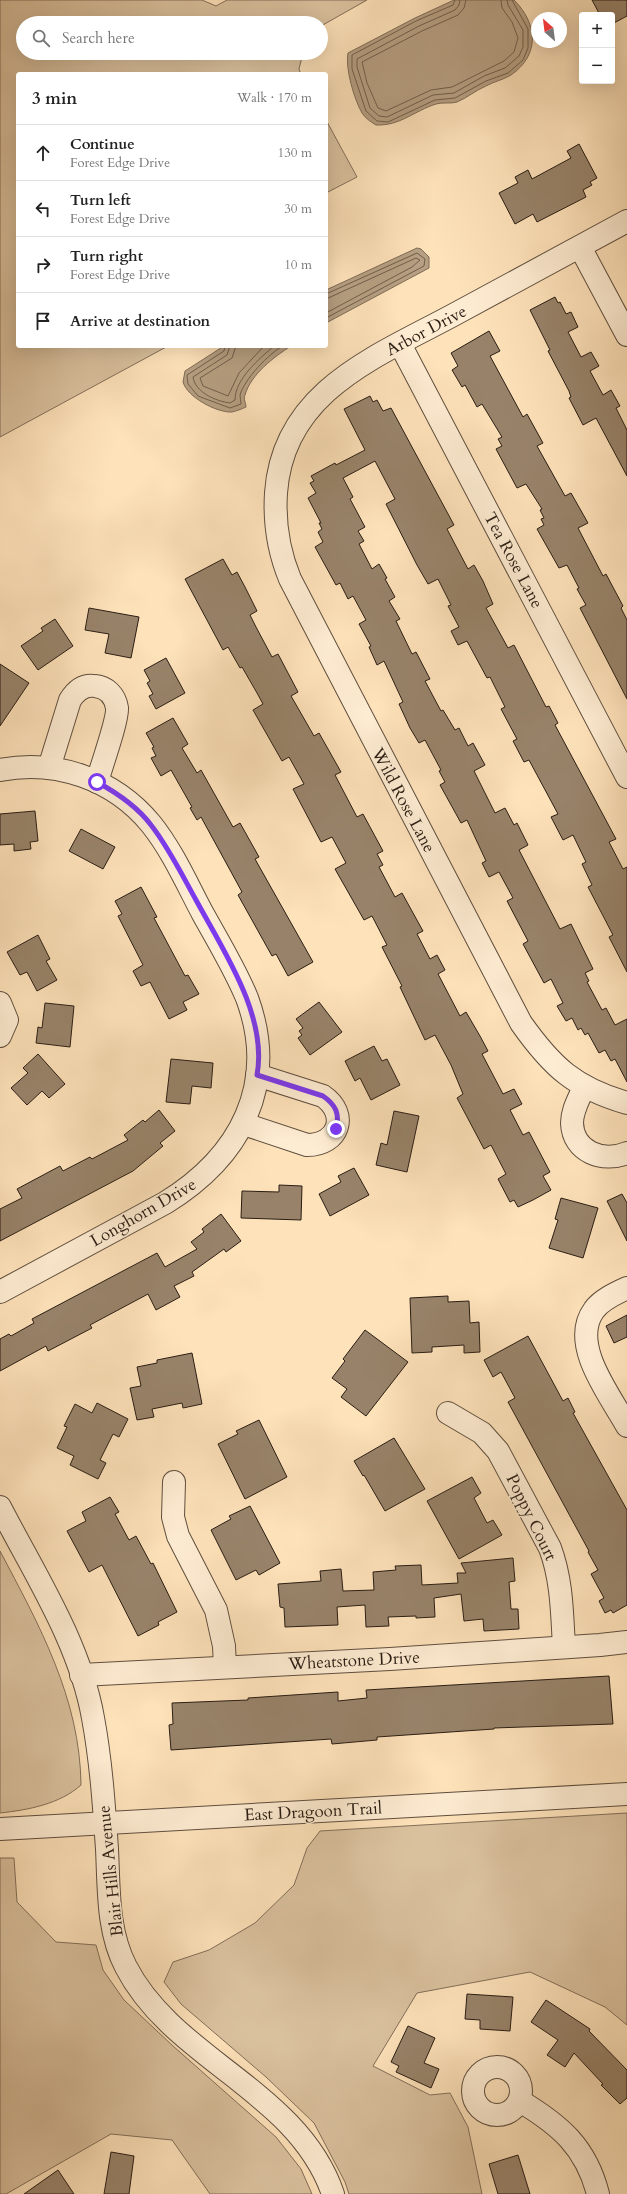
<!DOCTYPE html>
<meta charset="utf-8">
<style>
body{margin:0;font-family:Cardo,serif;background:#f2f2f2;color:#222}
.controls{position:absolute;right:12px;top:12px;display:grid;overflow:hidden;border-radius:4px;box-shadow:0 4px 16px #0002}
.controls button{width:36px;height:36px;display:grid;place-items:center;padding:0;border:0;border-bottom:1px solid #e0e0e0;background:#fff;color:#222;font:20px sans-serif}
.compass{position:absolute;left:531px;top:12px;width:36px;height:36px;border-radius:50%;background:#fff;box-shadow:0 4px 16px #0002;rotate:332deg}
.stop{position:absolute;width:12px;height:12px;margin:-9px;border:3px solid #7c3aed;border-radius:50%;background:#fff}
.stop.end{background:#7c3aed;border-color:#fff;box-shadow:0 1px 4px #0008}
.list{margin:0;padding:0;list-style:none}
h2{display:flex;justify-content:space-between;align-items:center;height:52px;margin:0;padding:0 16px;font-size:17px}
h2 small{font-size:13px;font-weight:400;color:#767676}
.list li{display:grid;grid-template-columns:26px 1fr auto;gap:12px;align-items:center;box-sizing:border-box;height:56px;padding:0 16px;border-top:1px solid #e0e0e0}
.list b{display:block;font-size:15px;white-space:nowrap}
.list p{margin:0;font-size:13px;white-space:nowrap;color:#767676}
.list em{font-size:13px;font-style:normal;color:#767676}
.icon{flex:none;width:22px;height:22px;fill:none;stroke:currentColor;stroke-width:2;stroke-linecap:round;stroke-linejoin:round}
.map{position:relative;flex:none;width:627px;height:2194px;overflow:hidden}
.search{position:absolute;background:#fff;box-shadow:0 4px 16px #0002;left:16px;top:16px;width:312px;height:44px;display:flex;align-items:center;gap:10px;box-sizing:border-box;padding:0 14px;border-radius:22px;color:#767676;font-size:15px}
.panel{position:absolute;background:#fff;box-shadow:0 4px 16px #0002;left:16px;top:72px;width:312px;height:276px;border-radius:4px}
.map>svg:first-child{display:block}
</style>
<div class="map">
<svg width="627" height="2194" viewBox="0 0 627 2194">
<rect width="100%" height="100%" fill="#fee2ba"/>
<filter id="stains"><feTurbulence type="fractalNoise" baseFrequency=".005" numOctaves="4"/><feColorMatrix values="0 0 0 0 .2 0 0 0 0 .09 0 0 0 0 .02 0 0 0 .5 -.17"/></filter>
<radialGradient id="worn" r=".72"><stop offset=".6" stop-color="#630" stop-opacity="0"/><stop offset="1" stop-color="#630" stop-opacity=".3"/></radialGradient>
<g fill="#dac19e" stroke="#826f59">
<path d="M0,0h202l14,6 11,-6h140l-46,26v-3h-298v30h280l-4,16 2,5h-283v272h150l-168,91z"/>
<path d="M326,120l31,57 -31,16z"/>
<path d="M0,1551c39,74 80,147 81,234 -21,19 -53,25 -81,28z"/>
<path d="M627,1813v212l-22,-18 -75,-35 -113,21 -44,73 57,29 20,-2 18,34 14,67h-133l-4,-12 -31,-59 -48,-46 -85,-73 -17,-22 9,-20 36,-12 46,-27 39,-38 13,-37 13,-17z"/>
<path d="M0,1858h14l3,44 39,40 40,3 7,25 21,30 49,46 103,91 25,32 11,25h-102l-38,-54 -61,-6 -105,60h-6z"/>
</g>
<g fill="#b69f82" stroke="#7e6b56">
<path d="M454,0h60c24,24 26,55 -3,75 -8,5 -16,6 -25,11 -10,4 -19,12 -29,16 -6,2 -15,0 -21,2 -22,7 -36,22 -60,21 -5,-3 -11,-7 -14,-12 -8,-14 -17,-45 -14,-60l67,-35z"/>
<path d="M417,248l4,1 8,8v11l-103,55v-33z"/>
<path d="M224,346h67c-17,11 -40,28 -46,49 -2,4 1,8 1,12 -4,2 -10,4 -14,5 -15,1 -45,-15 -49,-30l2,-11z"/>
</g>
<g fill="none" stroke-linecap="round" stroke-linejoin="round">
<g stroke="#705e4b" stroke-width="1">
<path d="M455,0l-2,5 -37,16 -64,34v14l14,42 11,10 11,1 47,-22 20,-2 31,-17 22,-8 15,-13 5,-12v-19l-16,-29"/>
<path d="M460,0l-1,5 -4,5 -36,16 -62,33v8l13,41 9,8 8,1 46,-22 21,-2 30,-17 21,-8 14,-12 4,-9v-17l-15,-25 -1,-5"/>
<path d="M466,0l-2,8 -6,7 -36,16 -60,31 5,21 11,25 8,3 45,-21 21,-3 52,-26 10,-9 4,-14 -6,-16 -10,-14 -1,-8"/>
<path d="M326,294l91,-41 8,6 -1,7 -98,52"/>
<path d="M326,299l90,-41 4,2 -8,7 -86,46"/>
<path d="M225,346l-1,5 -37,24 1,9 10,12 32,12 11,-4c0,-3 -1,-6 -1,-9 4,-15 29,-42 43,-49"/>
<path d="M230,346l-3,9 -34,22c2,15 22,24 37,26l5,-3c0,-21 24,-41 39,-54"/>
<path d="M236,346l-4,12 -32,20 3,8 25,10 11,-23 25,-27"/>
</g>
</g>
<g fill="#98836a" stroke="#2a1d14">
<path d="M592,0h35v16l-15,8v-9h-12z"/>
<path d="M579,144l18,34 -7,4 2,3 -9,5 3,7 -49,25 -4,-8 -18,10 -16,-31 19,-10 -3,-6 13,-7 4,9 39,-21 -4,-7z"/>
<path d="M555,297l3,6 2,-1 6,12 5,-2 7,15 -10,5 13,25 10,-5 8,14 -9,5 13,24 8,-5 9,16 -4,2 11,22v46l-31,-58 -13,7 -14,-27 2,-1 -2,-6 -21,-40 2,-1 -20,-40z"/>
<path d="M489,331l11,20 -10,5 33,61 4,-3 16,29 -6,3 28,50 6,-3 17,30 -10,5 25,48 3,-2 17,32 -2,2 6,12v79l-47,-91 6,-3 -9,-16 2,-1 -12,-23 -8,3 -22,-39 7,-4 -3,-6 3,-1 -4,-8 2,-1 -16,-25 -9,4 -21,-39 6,-3 -4,-7 4,-2 -20,-33 -5,3 -12,-22 -3,2 -10,-17 6,-4 -7,-13z"/>
<path d="M370,396l3,6 4,-2 6,11 8,-3 63,117 -7,4 21,40 6,-4 9,16 10,23 -7,4 22,40 6,-3 32,62 3,-1 9,17 -3,2 61,114 -7,3 14,27 4,-2v105l-18,-35 4,-2 -25,-48 4,-2 -10,-21 4,-2 -13,-27 -10,5 -12,-23 7,-3 -29,-54 -5,2 -11,-21 4,-2 -16,-30 4,-2 -15,-30 -3,1 -20,-37 -9,4 -7,-14 8,-4 -11,-21 3,-1 -13,-26 -10,5 -11,-19 -31,-61 9,-5 -20,-38 -32,17 10,19 -3,2 15,28 -7,4 6,10 -5,3 13,25 7,-5 8,14 -2,1 10,18 -6,4 11,18 -4,2 16,33 4,-2 14,27 -5,2 16,30 2,-1 12,20 4,-2 9,18 5,-3 12,22 -11,6 21,42 10,-5 9,17 3,-2 11,22 -9,5 41,79 11,-5 22,45 -8,4 4,8 -2,1 15,28 4,-2 9,17 12,-6v63l-12,-23 -4,2 -6,-11 -6,3 -11,-20 -3,2 -4,-7 -3,2 -6,-12 -6,3 -9,-15 6,-3 -12,-24 -7,4 -21,-39 5,-3 -21,-40 6,-3 -14,-26 -10,5 -7,-14 4,-2 -19,-41 -6,3 -21,-38 5,-3 -6,-11 2,-1 -16,-30 -6,3 -9,-15 -11,-24 4,-2 -19,-41 -7,4 -8,-18 2,-1 -12,-22 7,-4 -13,-24 -5,3 -8,-16 -4,2 -21,-38 8,-5 -5,-10 4,-3 -3,-6h2l-13,-25 8,-5 -6,-10 4,-2 -3,-5 24,-13 1,2 29,-15 -21,-41z"/>
<path d="M223,559l9,16 5,-3 8,15 12,24 -7,4 6,12 16,30 6,-3 20,38 -7,4 23,40 5,-3 22,39 -6,3 22,42 6,-3 20,37 -6,3 6,11 -4,2 16,30 7,-4 21,38 -6,3 13,25 7,-4 8,15 -7,4 22,42 6,-4 14,24 8,15 -6,3 21,40 11,-5 8,15 -12,6 13,25 6,-3 21,40 -7,4 8,14 -18,10 -15,7 -4,-7 -4,2 -12,-23 8,-5 -15,-29 -7,4 -27,-51 6,-4 -12,-29 -16,-30 -10,5 -25,-53 2,-1 -20,-39 5,-2 -15,-29 -8,4 -29,-51 11,-6 -14,-26 -11,5 -28,-53 11,-5 -15,-27 -7,4 -29,-51 10,-6 -6,-11 -15,-26 -2,1 -12,-21 -5,3 -38,-71z"/>
<path d="M89,608l50,9 -8,41 -26,-5 4,-19 -24,-4z"/>
<path d="M55,619l18,27 -35,24 -17,-24 22,-15 -2,-3z"/>
<path d="M166,658l19,35 -29,16 -7,-13 4,-2 -6,-11 3,-2 -6,-11z"/>
<path d="M0,664l29,19 -29,43z"/>
<path d="M173,718l15,26 -6,4 15,25 4,-3 32,57 7,-4 19,34 -4,2 58,103 -25,14 -12,-22 -4,2 -34,-61 4,-3 -41,-75 -4,3 -7,-12 2,-1 -21,-37 -10,6 -10,-18 5,-2 -4,-8 2,-1 -8,-14z"/>
<path d="M35,811l3,30 -8,1 1,7 -17,2v-7l-14,1v-31z"/>
<path d="M81,829l34,18 -12,22 -34,-18z"/>
<path d="M141,887l16,30 -3,1 31,58 3,-1 11,19 -16,8 4,8 -18,9 -19,-37 -9,4 -8,-15 10,-6 -25,-49 4,-2 -7,-13z"/>
<path d="M38,935l12,24 -4,2 11,19 -20,11 -10,-19 -7,3 -13,-23z"/>
<path d="M319,1002l23,30 -32,23 -12,-17 4,-3 -3,-4 4,-3 -7,-9z"/>
<path d="M45,1003l29,3 -4,41 -34,-4 2,-16 4,1z"/>
<path d="M374,1046l8,15 5,-2 13,26 -29,15 -11,-22 -5,3 -10,-20z"/>
<path d="M38,1054l27,30 -16,14 -7,-7 -15,14 -16,-17 17,-15 -5,-5z"/>
<path d="M171,1059l42,4 -2,25 -19,-2 -2,18 -24,-2z"/>
<path d="M159,1110l16,21 -15,12 3,3 -30,25 -133,70v-32l22,-11 -5,-9 43,-23 3,5 27,-14 2,2 36,-19 -4,-5 19,-15 2,2z"/>
<path d="M394,1111l25,5 -12,56 -31,-7 5,-22 6,2z"/>
<path d="M354,1168l15,27 -39,21 -11,-22 22,-12 -3,-6z"/>
<path d="M279,1185l23,1 -1,34 -60,-2 1,-27 37,1z"/>
<path d="M622,1194l5,9v38l-20,-40z"/>
<path d="M561,1198l37,10 -15,50 -34,-10 9,-28 -3,-1z"/>
<path d="M221,1214l20,27 -15,11 -2,-3 -32,23 2,4 -20,10 6,11 -24,13 -8,-16 -58,31 2,3 -44,23 -2,-5 -46,25v-32l9,-5 2,2 23,-13 -2,-4 125,-66 8,14 32,-18 -6,-7 13,-10 -2,-3z"/>
<path d="M448,1296v6l21,-1 1,22 9,-1 1,30 -16,1v-8l-32,2v5l-20,1 -2,-55z"/>
<path d="M627,1315v22l-13,6 -8,-17z"/>
<path d="M365,1330l43,32 -42,54 -25,-19 6,-8 -15,-11 13,-17 -2,-2z"/>
<path d="M528,1336l35,65 5,-3 7,14 -2,1 54,97v95l-14,8 -2,-3 -6,3 -6,-12 5,-3 -13,-24 7,-4 -10,-18 1,-1 -81,-149 7,-4 -14,-26 -8,5 -9,-17z"/>
<path d="M192,1353l10,51 -19,4 -1,-5 -30,6 2,8 -17,3 -7,-32 11,-2 -4,-19 20,-4v-3z"/>
<path d="M97,1403l31,16 -9,18 -6,-3 -13,26 6,3 -8,16 -28,-14 4,-9 -17,-8 10,-21 -3,-1 11,-22 17,9z"/>
<path d="M259,1420l28,57 -42,22 -27,-55 20,-10 -2,-3z"/>
<path d="M394,1438l31,51 -40,22 -21,-36 -1,1 -9,-15z"/>
<path d="M472,1477l9,16 -7,5 13,25 6,-3 9,15 -43,24 -32,-58z"/>
<path d="M110,1497l9,15 -4,2 14,26 7,-4 15,28 2,-1 24,49 -19,10 1,3 -21,11 -36,-71 -13,7 -22,-41 19,-10 -4,-9z"/>
<path d="M250,1506l30,57 -21,12 -3,-5 -20,10 -25,-50 20,-11 -2,-3z"/>
<path d="M513,1558l2,23 -6,1 2,27h7l1,20 -35,2 -1,-12 -19,2 -3,-27 -27,4 1,19 -19,1v-2l-28,1 1,9 -23,1 -1,-22 -28,2 1,18 -53,2 -1,-19 -4,-1 -2,-23 43,-3 -1,-10 21,-2 2,22 31,-1 -1,-18 23,-2 -1,-4 26,-1 1,20 36,-2 -1,-10h9l-5,-10z"/>
<path d="M609,1676l4,48 -119,4v1l-117,8v3l-45,4 -1,-5 -160,11 -2,-25 4,-1 -1,-21 76,-3v-2l90,-6v9l29,-3 -1,-8z"/>
<path d="M467,1994l46,3 -3,34 -30,-2v-9l-15,-1z"/>
<path d="M546,2000l44,29 -1,2 38,39v28l-7,6 -19,-19 2,-1 -29,-31 -9,14 -18,-12 11,-15 -27,-18z"/>
<path d="M408,2026l27,12 -11,25 15,6 -8,19 -35,-16 3,-6 -8,-4z"/>
<path d="M111,2152l23,4 -5,38h-25z"/>
<path d="M518,2155l12,39h-32l-9,-30z"/>
<path d="M58,2170l16,24h-50z"/>
</g>
<g fill="none" stroke-linecap="round" stroke-linejoin="round">
<defs>
<g id="minor">
<path d="M627,221c-57,31 -114,62 -170,92 -79,43 -174,77 -181,180 -2,31 2,57 14,86l231,444c31,44 54,65 106,80"/>
<path d="M580,247l47,88"/>
<path d="M400,344l227,433"/>
<path d="M49,768l21,-68c5,-8 13,-16 25,-14 11,1 20,9 22,22 1,12 -16,59 -20,74"/>
<path d="M0,770c56,-11 114,9 151,54 21,26 36,60 52,90 15,27 32,55 44,84 32,87 -7,159 -82,205l-165,89"/>
<path d="M0,1003l7,17 -7,16"/>
<path d="M584,1087c-5,12 -12,23 -12,36 1,29 31,40 55,30"/>
<path d="M244,1124l63,21c32,0 42,-31 16,-49l-66,-21"/>
<path d="M627,1288c-11,5 -26,12 -33,22 -25,34 16,85 33,116"/>
<path d="M448,1413l34,20 16,18 52,97c12,32 12,65 14,99"/>
<path d="M174,1482l-1,35 5,19 38,74 8,36 1,21"/>
<path d="M0,1507c34,66 80,136 93,211 8,43 11,87 14,131 2,39 0,82 19,118 48,93 172,124 207,227"/>
<path d="M81,1675l309,-16 210,-14 27,-3"/>
<path d="M0,1829l627,-35"/>
<circle cx="497" cy="2091" r="24"/>
<path d="M520,2101c40,24 66,46 78,93"/>
</g>
</defs>
<use href="#minor" stroke="#5f4e3e" stroke-width="24"/>
<use href="#minor" stroke="#feecd2" stroke-width="22"/>
</g>
<g fill="none" stroke-linecap="round" stroke-linejoin="round">
<path stroke="#7c3aed" stroke-width="5" d="M97,782c20,11 40,24 54,43 18,23 31,50 45,75 27,50 72,116 61,175l66,21c13,9 17,18 13,33"/>
</g>
<g text-anchor="middle" stroke-width="3" stroke-linejoin="round" paint-order="stroke">
<g font-size="17" fill="#2a1d14" stroke="#feecd2">
<text transform="translate(426 330) rotate(-28)" y="6">Arbor Drive</text>
<text transform="translate(514 560) rotate(62)" y="6">Tea Rose Lane</text>
<text transform="translate(404 800) rotate(62)" y="6">Wild Rose Lane</text>
<text transform="translate(143 1212) rotate(-30)" y="6">Longhorn Drive</text>
<text transform="translate(532 1517) rotate(64)" y="6">Poppy Court</text>
<text transform="translate(354 1660) rotate(-3)" y="6">Wheatstone Drive</text>
<text transform="translate(313 1811) rotate(-3)" y="6">East Dragoon Trail</text>
<text transform="translate(110 1871) rotate(-96)" y="6">Blair Hills Avenue</text>
</g>
</g>
<rect width="100%" height="100%" filter="url(#stains)"/>
<rect width="100%" height="100%" fill="url(#worn)"/>
</svg>
<div class="controls">
<button>+</button>
<button>−</button>
</div>
<svg class="compass" viewBox="-18 -18 36 36"><path d="M0-13l5 13h-10z" fill="#e53935"/><path d="M0 13l5-13h-10z" fill="#767676"/></svg>
<div class="stop" style="left:97px;top:782px"></div>
<div class="stop end" style="left:336px;top:1129px"></div>
<div class="search"><svg class="icon" aria-label="search" viewBox="0 0 24 24"><circle cx="10" cy="10" r="6"/><path d="M15 15l6 6"/></svg>Search here</div>
<section class="panel">
<h2>3 min<small>Walk · 170 m</small></h2>
<ul class="list">
<li><svg class="icon" aria-label="ahead" viewBox="0 0 24 24"><path d="M12 20V5M6 11l6-6 6 6"/></svg><div><b>Continue</b><p>Forest Edge Drive</p></div><em>130 m</em></li>
<li><svg class="icon" aria-label="left" viewBox="0 0 24 24"><path d="M17 20v-9H6M10 6l-5 5 5 5"/></svg><div><b>Turn left</b><p>Forest Edge Drive</p></div><em>30 m</em></li>
<li><svg class="icon" aria-label="right" viewBox="0 0 24 24"><path d="M7 20v-9h11M14 6l5 5-5 5"/></svg><div><b>Turn right</b><p>Forest Edge Drive</p></div><em>10 m</em></li>
<li><svg class="icon" aria-label="arrive" viewBox="0 0 24 24"><path d="M6 21V4h12l-3 4 3 4H6"/></svg><div><b>Arrive at destination</b></div></li>
</ul>
</section>
</div>
